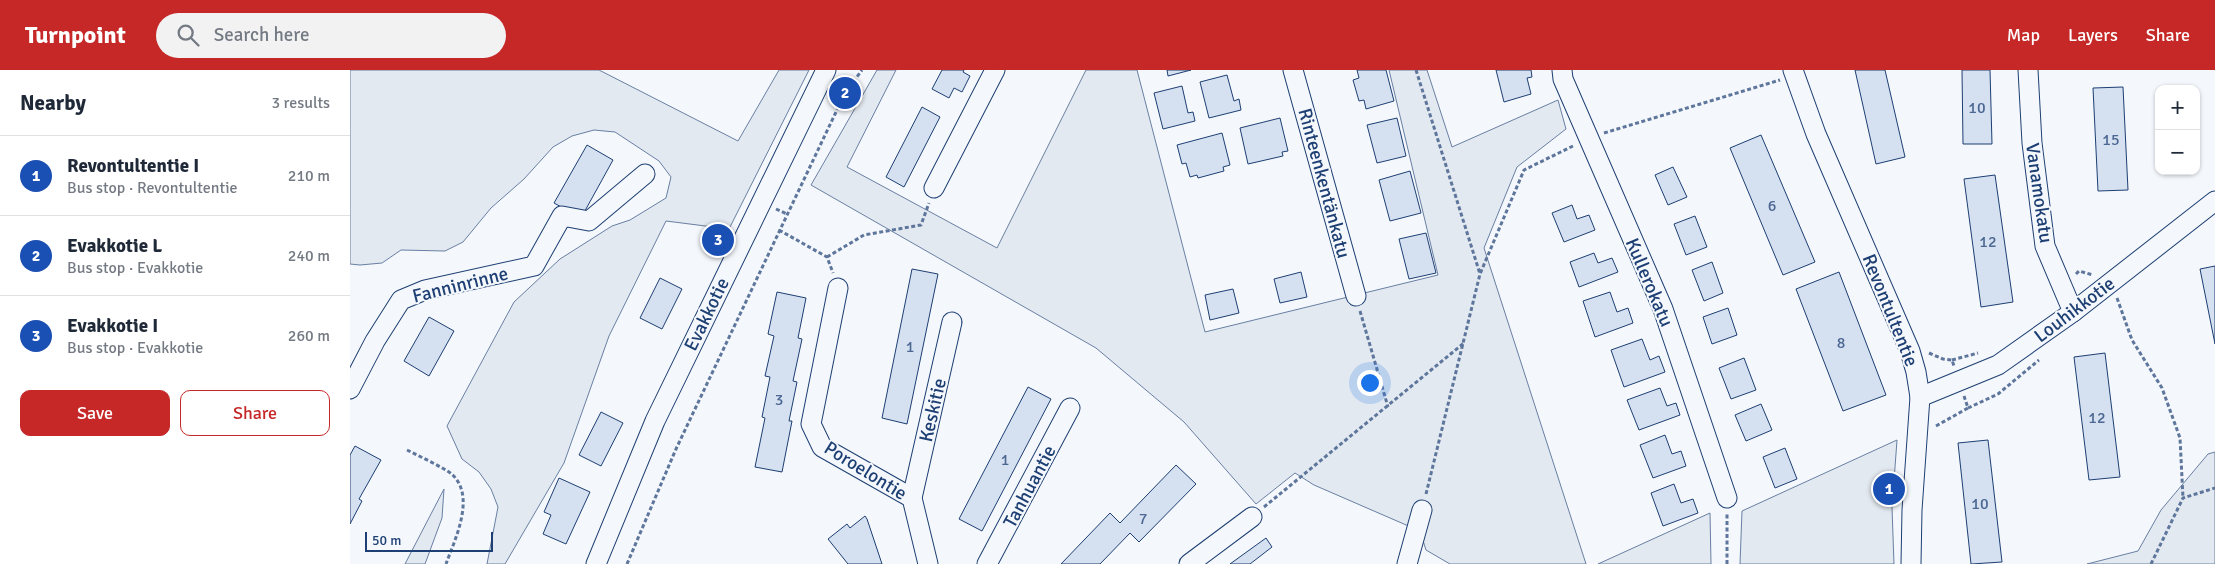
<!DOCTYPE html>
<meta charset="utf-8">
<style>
body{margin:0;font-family:Signika,sans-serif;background:#f2f2f3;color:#1f2937}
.controls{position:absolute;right:15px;top:15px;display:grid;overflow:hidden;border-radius:10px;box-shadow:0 1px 4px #0004}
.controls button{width:45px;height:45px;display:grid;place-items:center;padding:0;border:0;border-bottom:1px solid #e0e1e3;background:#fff;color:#1f2937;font:25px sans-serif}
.scale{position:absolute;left:15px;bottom:12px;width:128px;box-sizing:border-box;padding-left:5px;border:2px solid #1d3f73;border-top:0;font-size:14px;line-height:18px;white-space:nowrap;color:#1d3f73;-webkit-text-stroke:4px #f4f7fb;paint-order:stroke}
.you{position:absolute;left:1019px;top:312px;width:18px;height:18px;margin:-12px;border:4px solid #fff;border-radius:50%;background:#1a73e8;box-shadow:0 0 0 8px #1a73e833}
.badge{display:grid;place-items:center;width:32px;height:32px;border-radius:50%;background:#c62828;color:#fff;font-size:16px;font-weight:700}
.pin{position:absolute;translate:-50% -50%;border:2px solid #fff;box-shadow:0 1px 5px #0006}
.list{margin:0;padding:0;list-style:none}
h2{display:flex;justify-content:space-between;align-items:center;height:65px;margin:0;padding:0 20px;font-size:21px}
h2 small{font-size:16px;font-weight:400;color:#747a83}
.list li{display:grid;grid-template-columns:32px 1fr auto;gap:15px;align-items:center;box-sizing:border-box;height:80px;padding:0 20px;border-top:1px solid #e0e1e3}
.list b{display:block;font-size:19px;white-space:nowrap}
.list p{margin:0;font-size:16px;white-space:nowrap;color:#747a83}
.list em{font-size:16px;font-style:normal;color:#747a83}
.actions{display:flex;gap:10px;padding:15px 20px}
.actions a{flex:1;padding:11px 0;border:1px solid #c62828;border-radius:10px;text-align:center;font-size:18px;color:#c62828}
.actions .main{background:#c62828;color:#fff}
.icon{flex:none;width:28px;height:28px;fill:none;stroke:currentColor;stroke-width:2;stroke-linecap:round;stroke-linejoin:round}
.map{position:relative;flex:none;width:1865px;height:494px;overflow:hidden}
header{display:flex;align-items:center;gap:30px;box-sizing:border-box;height:70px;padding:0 25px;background:#c62828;color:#fff}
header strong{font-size:24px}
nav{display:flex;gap:28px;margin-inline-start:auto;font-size:18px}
.search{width:350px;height:45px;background:#f2f2f3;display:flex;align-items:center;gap:12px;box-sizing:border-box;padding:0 18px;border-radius:28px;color:#747a83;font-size:19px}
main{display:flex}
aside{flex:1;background:#fff}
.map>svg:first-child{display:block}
</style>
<header>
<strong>Turnpoint</strong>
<div class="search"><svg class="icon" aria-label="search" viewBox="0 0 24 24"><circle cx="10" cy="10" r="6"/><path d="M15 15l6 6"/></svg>Search here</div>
<nav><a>Map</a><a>Layers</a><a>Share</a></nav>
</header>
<main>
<aside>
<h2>Nearby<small>3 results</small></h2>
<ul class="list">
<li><span class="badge" style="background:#1a4fb4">1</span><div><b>Revontultentie I</b><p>Bus stop · Revontultentie</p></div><em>210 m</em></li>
<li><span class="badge" style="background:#1a4fb4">2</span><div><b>Evakkotie L</b><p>Bus stop · Evakkotie</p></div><em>240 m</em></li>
<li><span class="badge" style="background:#1a4fb4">3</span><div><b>Evakkotie I</b><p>Bus stop · Evakkotie</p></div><em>260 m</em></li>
</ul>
<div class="actions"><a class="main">Save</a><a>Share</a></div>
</aside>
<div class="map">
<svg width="1865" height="494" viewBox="0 0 1865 494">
<rect width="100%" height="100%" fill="#f4f7fb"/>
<g fill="#e3e9f0" stroke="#687fa3">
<path d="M0,0h249l139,71 41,-71h30l-80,159 -63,-8 -57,115 -45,127 -59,101h-18l11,-57 -7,-18 -12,-17 -17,-13 -15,-33 67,-124 46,-43 52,-33 18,-6 36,-22 5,-21 -12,-16 -44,-29 -21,-2 -22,6 -19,11 -29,32 -33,29 -28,34 -18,9 -44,-1 -19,13 -22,2 -10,-1z"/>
<path d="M527,0h19l-49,97 150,81 89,-178h51l68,262 233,-57 -49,-205h38l25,77 106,-47 8,29 -49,38 -33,81 102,316h-136l-24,-14 -6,-19 -106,-46 -19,-12 -39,31 -72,-82 -88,-74 -285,-163z"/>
<path d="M1547,370l-5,68 2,56h-154l2,-53z"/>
<path d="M1865,382v112h-128l51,-13 23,-41 47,-56z"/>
<path d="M94,419l-2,29 -17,46h-20z"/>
<path d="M1360,443l1,51h-113z"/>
</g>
<g fill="#d5e0f0" stroke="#1d3f73">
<path d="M592,0h22l-1,2 7,4 -8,16 -8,-4 -5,10 -17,-9z"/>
<path d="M817,0h24l-23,6z"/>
<path d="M1007,0h29l8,31 -28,8 -2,-9 -5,1 -6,-21 6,-2z"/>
<path d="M1146,0h35l1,7 -5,1 4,16 -27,8z"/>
<path d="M1505,0h30l20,87 -29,7z"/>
<path d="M1612,0h28l2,74h-29z"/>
<path d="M877,5l7,26 5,-2 2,11 -32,8 -9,-36z"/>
<path d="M832,16l6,27 5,-1 2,9 -32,8 -9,-36z"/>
<path d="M1773,17l5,103 -30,1 -5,-103z"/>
<path d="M572,37l18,10 -36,70 -18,-10z"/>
<path d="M930,48l8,33 -6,1 1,4 -35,8 -8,-36z"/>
<path d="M1047,48l9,38 -29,7 -10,-38z"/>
<path d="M872,63l8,32 -7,2 1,4 -26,7 -1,-3 -7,2 -4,-14 -4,1 -5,-19z"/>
<path d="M1411,65l54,127 -32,13 -53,-127z"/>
<path d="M237,75l26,15 -32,58 -27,-15z"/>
<path d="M1323,97l14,30 -19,8 -13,-30z"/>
<path d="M1060,101l11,42 -31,8 -11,-41z"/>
<path d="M1645,105l18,127 -32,5 -17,-128z"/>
<path d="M1222,135l5,14 12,-4 6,15 -31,12 -12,-29z"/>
<path d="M1345,146l12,31 -21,8 -12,-31z"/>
<path d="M1076,163l10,40 -27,6 -10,-40z"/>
<path d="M1244,183l4,10 14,-5 6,14 -39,15 -9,-25z"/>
<path d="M1362,192l11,31 -19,8 -12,-31z"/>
<path d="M1865,196v78l-15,-75z"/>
<path d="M562,199l26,5 -31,150 -25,-6z"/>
<path d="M951,202l6,25 -27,6 -6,-24z"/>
<path d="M1489,202l47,123 -43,16 -47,-122z"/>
<path d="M310,208l22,11 -20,40 -22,-11z"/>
<path d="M883,219l6,24 -29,7 -5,-25z"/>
<path d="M427,222l29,6 -8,40 4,1 -9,42 4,1 -8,39h3l-10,51 -27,-5 10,-49 -3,-1 8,-40 -5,-1 9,-40 -6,-2z"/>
<path d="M1260,222l7,20 11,-4 5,15 -38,14 -12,-36z"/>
<path d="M1378,238l9,27 -25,9 -9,-27z"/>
<path d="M79,247l25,14 -25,45 -25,-15z"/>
<path d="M1292,269l8,21 9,-4 6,16 -41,15 -13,-37z"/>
<path d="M1755,283l15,124 -31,3 -15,-123z"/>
<path d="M1394,288l12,32 -25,9 -12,-31z"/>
<path d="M678,317l23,12 -69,132 -23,-12z"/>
<path d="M1310,318l7,18 9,-3 4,12 -41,15 -12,-30z"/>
<path d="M1411,334l11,26 -26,11 -11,-26z"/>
<path d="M251,342l22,11 -22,43 -22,-11z"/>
<path d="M1315,365l7,19 9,-3 5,15 -33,12 -13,-33z"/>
<path d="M1638,370l14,122 -31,2 -13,-121z"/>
<path d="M5,376l26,14 -22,39 3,2 -12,23v-69z"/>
<path d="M1435,378l12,31 -22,9 -12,-31z"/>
<path d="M826,395l20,19 -57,58 -9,-9 -30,31h-39l49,-51 10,10z"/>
<path d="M209,408l31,14 -24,52 -23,-10 8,-19 -7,-3z"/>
<path d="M1324,414l7,19 12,-4 5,14 -35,13 -12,-33z"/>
<path d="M515,446l2,3 15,45h-34l-20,-25 19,-15 3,4z"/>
<path d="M916,468l6,9 -22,17h-20z"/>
</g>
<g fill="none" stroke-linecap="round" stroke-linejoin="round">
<defs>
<g id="minor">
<path d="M943,0l63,226"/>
<path d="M1212,0l1,9 100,230 64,189"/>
<path d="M1443,0l23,64 94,217 6,21 4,25 -8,113 -1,54"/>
<path d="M1678,0l4,73 13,103 28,66"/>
<path d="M584,118l61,-118"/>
<path d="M488,218l-27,136 11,23 90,51 16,66"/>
<path d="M0,319l25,-48 26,-41 24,-10 109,-24 28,-50 27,5 56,-47"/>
<path d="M1570,327l78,-32 75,-53 142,-111"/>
<path d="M562,428l40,-176"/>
<path d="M246,494l59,-143 171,-351"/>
<path d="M637,494l83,-156"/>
<path d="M839,494l63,-47"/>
<path d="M1057,494l15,-54"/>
</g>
</defs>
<use href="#minor" stroke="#1d3f73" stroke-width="21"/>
<g stroke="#5e769c" stroke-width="3" stroke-dasharray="4 2.5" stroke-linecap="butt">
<path d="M1066,0l64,204"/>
<path d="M1254,63l176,-53"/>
<path d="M426,139l11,5"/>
<path d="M429,160l48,27 6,16"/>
<path d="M477,187l37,-22 57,-10 8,-22"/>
<path d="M1726,204l3,-3 14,4"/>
<path d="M1767,228l15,42 30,48 18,50 3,60"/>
<path d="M1010,241l28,96"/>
<path d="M1579,283l14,6 9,1 2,6"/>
<path d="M1602,290l26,-7"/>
<path d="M1618,338l30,-14 41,-34"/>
<path d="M1586,356l32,-18 -4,-12"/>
<path d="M57,380c14,7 29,14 42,22 29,21 6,67 -3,92"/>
<path d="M1076,424l54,-220 44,-104 49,-24"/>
<path d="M914,437l200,-164"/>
<path d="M277,494l49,-115 169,-356 17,-23"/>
<path d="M1377,494v-51"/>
<path d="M1801,494l32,-66 32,-10"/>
</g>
<use href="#minor" stroke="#f4f7fb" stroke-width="19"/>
</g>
<g text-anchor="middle" stroke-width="4" stroke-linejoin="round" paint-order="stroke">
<g font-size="16" fill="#4b6792">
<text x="1627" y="43">10</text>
<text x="1761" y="75">15</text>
<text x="1422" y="141">6</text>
<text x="1638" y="177">12</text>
<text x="1491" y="278">8</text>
<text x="560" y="282">1</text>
<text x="429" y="335">3</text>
<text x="1747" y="353">12</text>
<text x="655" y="395">1</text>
<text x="1630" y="439">10</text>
<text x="793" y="454">7</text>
</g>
<g font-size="19" fill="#1d3f73" stroke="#f4f7fb">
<text transform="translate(975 113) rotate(75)" y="7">Rinteenkentänkatu</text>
<text transform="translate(1690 123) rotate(82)" y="7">Vanamokatu</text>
<text transform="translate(1300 212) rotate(67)" y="7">Kullerokatu</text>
<text transform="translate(110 214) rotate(-14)" y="7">Fanninrinne</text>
<text transform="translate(1724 239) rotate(-37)" y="7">Louhikkotie</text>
<text transform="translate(1541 240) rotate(68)" y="7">Revontultentie</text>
<text transform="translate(356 244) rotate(-64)" y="7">Evakkotie</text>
<text transform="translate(582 340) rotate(-77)" y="7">Keskitie</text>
<text transform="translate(516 400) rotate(32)" y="7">Poroelontie</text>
<text transform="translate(679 416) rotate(-62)" y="7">Tanhuantie</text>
</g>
</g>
</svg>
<div class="controls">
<button>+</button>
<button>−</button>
</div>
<div class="scale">50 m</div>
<div class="you"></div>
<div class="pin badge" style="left:1539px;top:419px;background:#1a4fb4">1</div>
<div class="pin badge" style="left:495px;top:23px;background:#1a4fb4">2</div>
<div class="pin badge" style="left:368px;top:170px;background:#1a4fb4">3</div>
</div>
</main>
